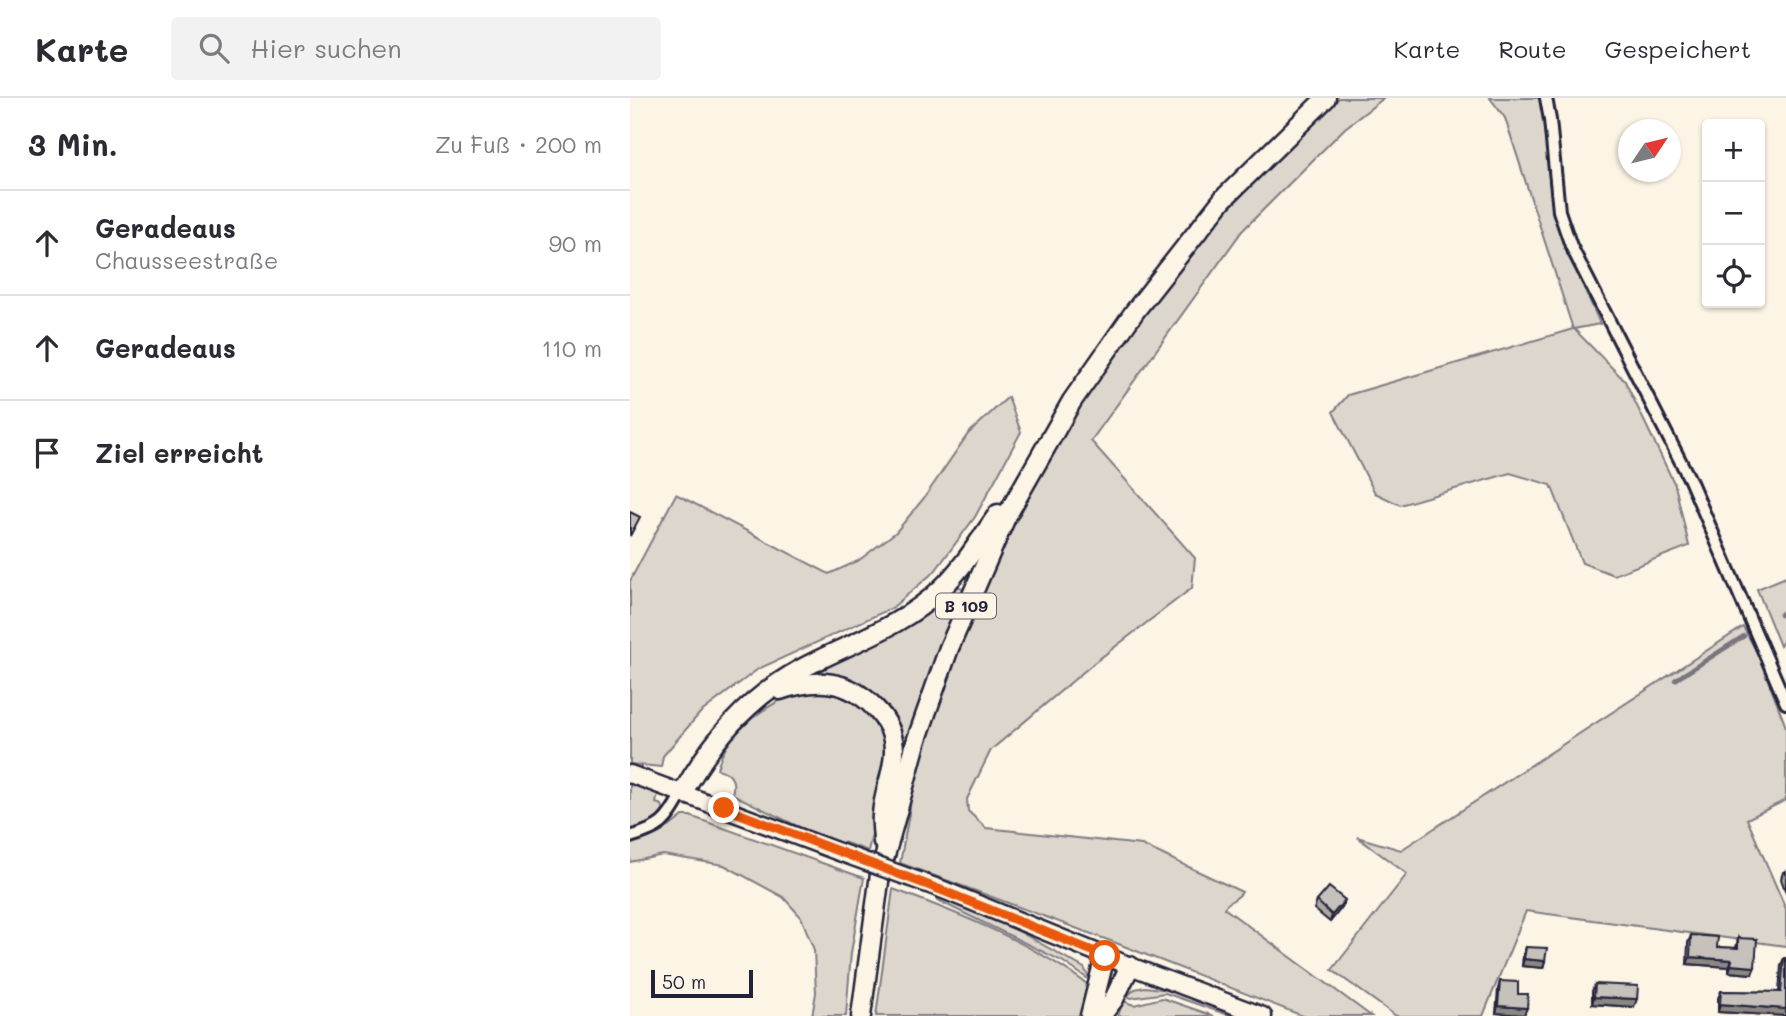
<!DOCTYPE html>
<html lang="de">
<meta charset="utf-8">
<style>
body{margin:0;font-family:Mali,sans-serif;background:#f2f2f3;color:#2b2b33}
.controls{position:absolute;right:21px;top:21px;display:grid;overflow:hidden;border-radius:7px;box-shadow:0 2px 5px #0004}
.controls button{width:63px;height:63px;display:grid;place-items:center;padding:0;border:0;border-bottom:2px solid #e1e1e2;background:#fff;color:#2b2b33;font:35px sans-serif}
.compass{position:absolute;left:988px;top:21px;width:63px;height:63px;border-radius:50%;background:#fff;box-shadow:0 2px 5px #0004;rotate:55deg}
.scale{position:absolute;left:21px;bottom:18px;width:102px;box-sizing:border-box;padding-left:7px;border:4px solid #22223b;border-top:0;font-size:19px;line-height:24px;white-space:nowrap;color:#22223b;-webkit-text-stroke:5px #fcf5e5;paint-order:stroke}
.stop{position:absolute;width:21px;height:21px;margin:-16px;border:5px solid #ea580c;border-radius:50%;background:#fff}
.stop.end{background:#ea580c;border-color:#fff;box-shadow:0 2px 7px #0008}
.list{margin:0;padding:0;list-style:none}
h2{display:flex;justify-content:space-between;align-items:center;height:91px;margin:0;padding:0 28px;font-size:30px}
h2 small{font-size:23px;font-weight:400;color:#7c7c81}
.list li{display:grid;grid-template-columns:46px 1fr auto;gap:21px;align-items:center;box-sizing:border-box;height:105px;padding:0 28px;border-top:2px solid #e1e1e2}
.list b{display:block;font-size:26px;white-space:nowrap}
.list p{margin:0;font-size:23px;white-space:nowrap;color:#7c7c81}
.list em{font-size:23px;font-style:normal;color:#7c7c81}
.icon{flex:none;width:38px;height:38px;fill:none;stroke:currentColor;stroke-width:2;stroke-linecap:round;stroke-linejoin:round}
.map{position:relative;flex:none;width:1156px;height:918px;overflow:hidden}
header{display:flex;align-items:center;gap:42px;box-sizing:border-box;height:98px;padding:0 35px;background:#fff;border-bottom:2px solid #e1e1e2}
header strong{font-size:33px}
nav{display:flex;gap:38px;margin-inline-start:auto;font-size:24px}
.search{width:490px;height:63px;background:#f2f2f3;display:flex;align-items:center;gap:18px;box-sizing:border-box;padding:0 24px;border-radius:7px;color:#7c7c81;font-size:26px}
main{display:flex}
aside{flex:1;background:#fff}
.map>svg:first-child{display:block}
</style>
<header>
<strong>Karte</strong>
<div class="search"><svg class="icon" aria-label="search" viewBox="0 0 24 24"><circle cx="10" cy="10" r="6"/><path d="M15 15l6 6"/></svg>Hier suchen</div>
<nav><a>Karte</a><a>Route</a><a>Gespeichert</a></nav>
</header>
<main>
<aside>
<h2>3 Min.<small>Zu Fuß · 200 m</small></h2>
<ul class="list">
<li><svg class="icon" aria-label="ahead" viewBox="0 0 24 24"><path d="M12 20V5M6 11l6-6 6 6"/></svg><div><b>Geradeaus</b><p>Chausseestraße</p></div><em>90 m</em></li>
<li><svg class="icon" aria-label="ahead" viewBox="0 0 24 24"><path d="M12 20V5M6 11l6-6 6 6"/></svg><div><b>Geradeaus</b></div><em>110 m</em></li>
<li><svg class="icon" aria-label="arrive" viewBox="0 0 24 24"><path d="M6 21V4h12l-3 4 3 4H6"/></svg><div><b>Ziel erreicht</b></div></li>
</ul>
</aside>
<div class="map">
<svg width="1156" height="918" viewBox="0 0 1156 918">
<rect width="100%" height="100%" fill="#fcf5e5"/>
<filter id="ink" filterUnits="userSpaceOnUse"><feTurbulence type="fractalNoise" baseFrequency=".0143" numOctaves="2"/><feDisplacementMap in="SourceGraphic" scale="14" xChannelSelector="R" yChannelSelector="G"/><feConvolveMatrix kernelMatrix="1 2 1 2 8 2 1 2 1" color-interpolation-filters="sRGB"/></filter>
<g filter="url(#ink)">
<g fill="#dcd6cc" stroke="#7f7c84" stroke-width="2">
<path d="M709,0h45l-39,30 -103,103 -151,210 104,117 -3,30 -98,75 -103,87 -24,49 1,12 18,17 156,17 100,47c-5,8 -13,8 -18,16l147,108h-68l-187,-73 -216,-80 10,-55 2,-28 32,-100 62,-145 30,-59 59,-96 55,-79 65,-79z"/>
<path d="M860,0h50c10,36 5,73 13,109 10,41 31,78 47,117l-26,5 51,52 50,104 14,61 -75,29 -32,-12 -31,-78 -41,-12 -110,32 -25,-12 -42,-81 15,-17 225,-66 -68,-211z"/>
<path d="M378,299l13,35 -46,85 -40,54 -43,37 -134,61 -58,44 -37,43 -2,11 -31,-3v-183l46,-87 153,80 29,-13 38,-29 28,-34 44,-64z"/>
<path d="M1156,479v60l-6,9 -23,-57z"/>
<path d="M324,486l10,6 -23,55 -33,94 -11,-1 -3,-13 -74,-50 -1,-9z"/>
<path d="M1113,529l14,25 29,75v73l-39,19 39,90v37l-260,-35 -43,105h-87l-64,-46 75,-96 -50,-37 44,13z"/>
<path d="M175,590l52,9 30,40 -6,60 -13,54 -25,-9 -3,5 -108,-53c4,-14 -1,-22 -15,-25 11,-42 52,-65 88,-81z"/>
<path d="M0,685l28,11 -2,9 6,2 2,5 -3,9 8,8 14,-11h7l174,62 -13,75 -5,63h-34l4,-23 -2,-43 -13,-33 -18,-20 -59,-32 -61,-10 -33,7z"/>
<path d="M263,791c65,24 142,55 198,98l-7,29h-208z"/>
<path d="M309,799l67,27 78,44 7,13 -29,-20 -125,-61z"/>
<path d="M515,889l25,3 71,26h-10l-66,-23 -34,5 -4,-2 8,-7z"/>
<path d="M532,900l52,18h-96l5,-15 11,4z"/>
</g>
<g fill="none" stroke-linecap="round" stroke-linejoin="round">
<g stroke="#78757e" stroke-width="4.5">
<path d="M1150,517l6,-5"/>
<path d="M1045,582l69,-44"/>
</g>
<defs>
<g id="minor">
<path d="M916,0l4,22 9,91 12,35 119,234 96,223"/>
<path d="M0,739c33,-10 35,-14 52,-43"/>
</g>
<g id="secondary">
<path d="M0,676l209,78"/>
<path d="M311,791l189,77 133,50"/>
</g>
<g id="trunk">
<path d="M150,592c36,-12 68,-11 95,18 11,11 19,26 19,43 0,22 -11,42 -12,64 -1,9 1,18 1,27"/>
<path d="M52,696c30,-54 65,-95 119,-125 46,-25 101,-42 139,-79 23,-22 40,-50 58,-76"/>
<path d="M231,918l19,-142 37,-135 32,-91 57,-131 66,-116 63,-90 88,-112 103,-101"/>
<path d="M460,918l15,-60"/>
<path d="M471,918l13,-17 16,-33"/>
</g>
</defs>
<use href="#minor" stroke="#22223b" stroke-width="16"/>
<use href="#secondary" stroke="#22223b" stroke-width="21"/>
<use href="#trunk" stroke="#22223b" stroke-width="23"/>
<use href="#minor" stroke="#fcf5e5" stroke-width="10"/>
<use href="#secondary" stroke="#fcf5e5" stroke-width="16"/>
<use href="#trunk" stroke="#fcf5e5" stroke-width="18"/>
<defs>
<path id="secondary-bridge" d="M209,754l102,37"/>
</defs>
<use href="#secondary-bridge" stroke="#22223b" stroke-width="21" stroke-linecap="butt"/>
<use href="#secondary-bridge" stroke="#fcf5e5" stroke-width="16"/>
</g>
<g fill="#aaa6a1" stroke="#22223b" stroke-width="2">
<path d="M1156,773v22l-5,-14 2,-7z"/>
<path d="M687,803l25,6 -12,15 -16,-13z"/>
<path d="M1061,837l26,12 19,1 2,-10 14,36 -23,-2v-5l-42,-3 1,-21z"/>
<path d="M896,849l19,14 -2,7 -21,-2 1,-12z"/>
<path d="M1154,860l2,58 -68,-4v-14l3,-7 58,1 2,-27z"/>
<path d="M870,883l18,13 6,21 -28,-2 2,-24z"/>
<path d="M965,886l39,23 -42,-3v-13z"/>
</g>
<g fill="#8b8783" stroke="#22223b" stroke-width="2">
<path d="M715,802l-3,7 -12,15 2,-7z"/>
<path d="M1060,859l42,3 -3,7 -42,-3z"/>
<path d="M894,861l21,2 -2,7 -21,-2z"/>
<path d="M1101,867l24,2 -3,7 -23,-2z"/>
<path d="M964,899l43,2 -3,8 -42,-3z"/>
<path d="M1090,906l66,5v7l-68,-4z"/>
<path d="M868,908l29,2 -3,7 -28,-2z"/>
</g>
<g fill="#c6c1bb" stroke="#22223b" stroke-width="2">
<path d="M0,414l10,5 -10,19z"/>
<path d="M699,789l16,13 -13,15 -15,-14z"/>
<path d="M1061,837l27,2 -1,10 21,1v-10l19,1 -2,28 -24,-2 1,-5 -42,-3z"/>
<path d="M896,849l21,1 -2,13 -21,-2z"/>
<path d="M1154,860h2v51l-66,-5 1,-13 60,1z"/>
<path d="M870,883l18,1v12h10l-1,14 -29,-2z"/>
<path d="M965,886l43,2 -1,13 -43,-2z"/>
</g>
</g>
<g fill="none" stroke-linecap="round" stroke-linejoin="round" filter="url(#ink)">
<path stroke="#ea580c" stroke-width="9" d="M94,710l217,82 164,66"/>
</g>
<g text-anchor="middle" stroke-width="5" stroke-linejoin="round" paint-order="stroke">
<rect fill="#fcf5e5" stroke="#63616e" stroke-width="2" x="306" y="495.5" width="60" height="25" rx="5"/>
<g font-size="16" font-weight="bold" fill="#22223b">
<text x="336" y="514">B 109</text>
</g>
</g>
</svg>
<div class="controls">
<button>+</button>
<button>−</button>
<button><svg class="icon" aria-label="locate" viewBox="0 0 24 24"><circle cx="12" cy="12" r="6"/><path d="M12 2v4M12 18v4M2 12h4M18 12h4"/></svg></button>
</div>
<svg class="compass" viewBox="-18 -18 36 36"><path d="M0-13l5 13h-10z" fill="#e53935"/><path d="M0 13l5-13h-10z" fill="#7c7c81"/></svg>
<div class="scale">50 m</div>
<div class="stop" style="left:475px;top:858px"></div>
<div class="stop end" style="left:94px;top:710px"></div>
</div>
</main>
